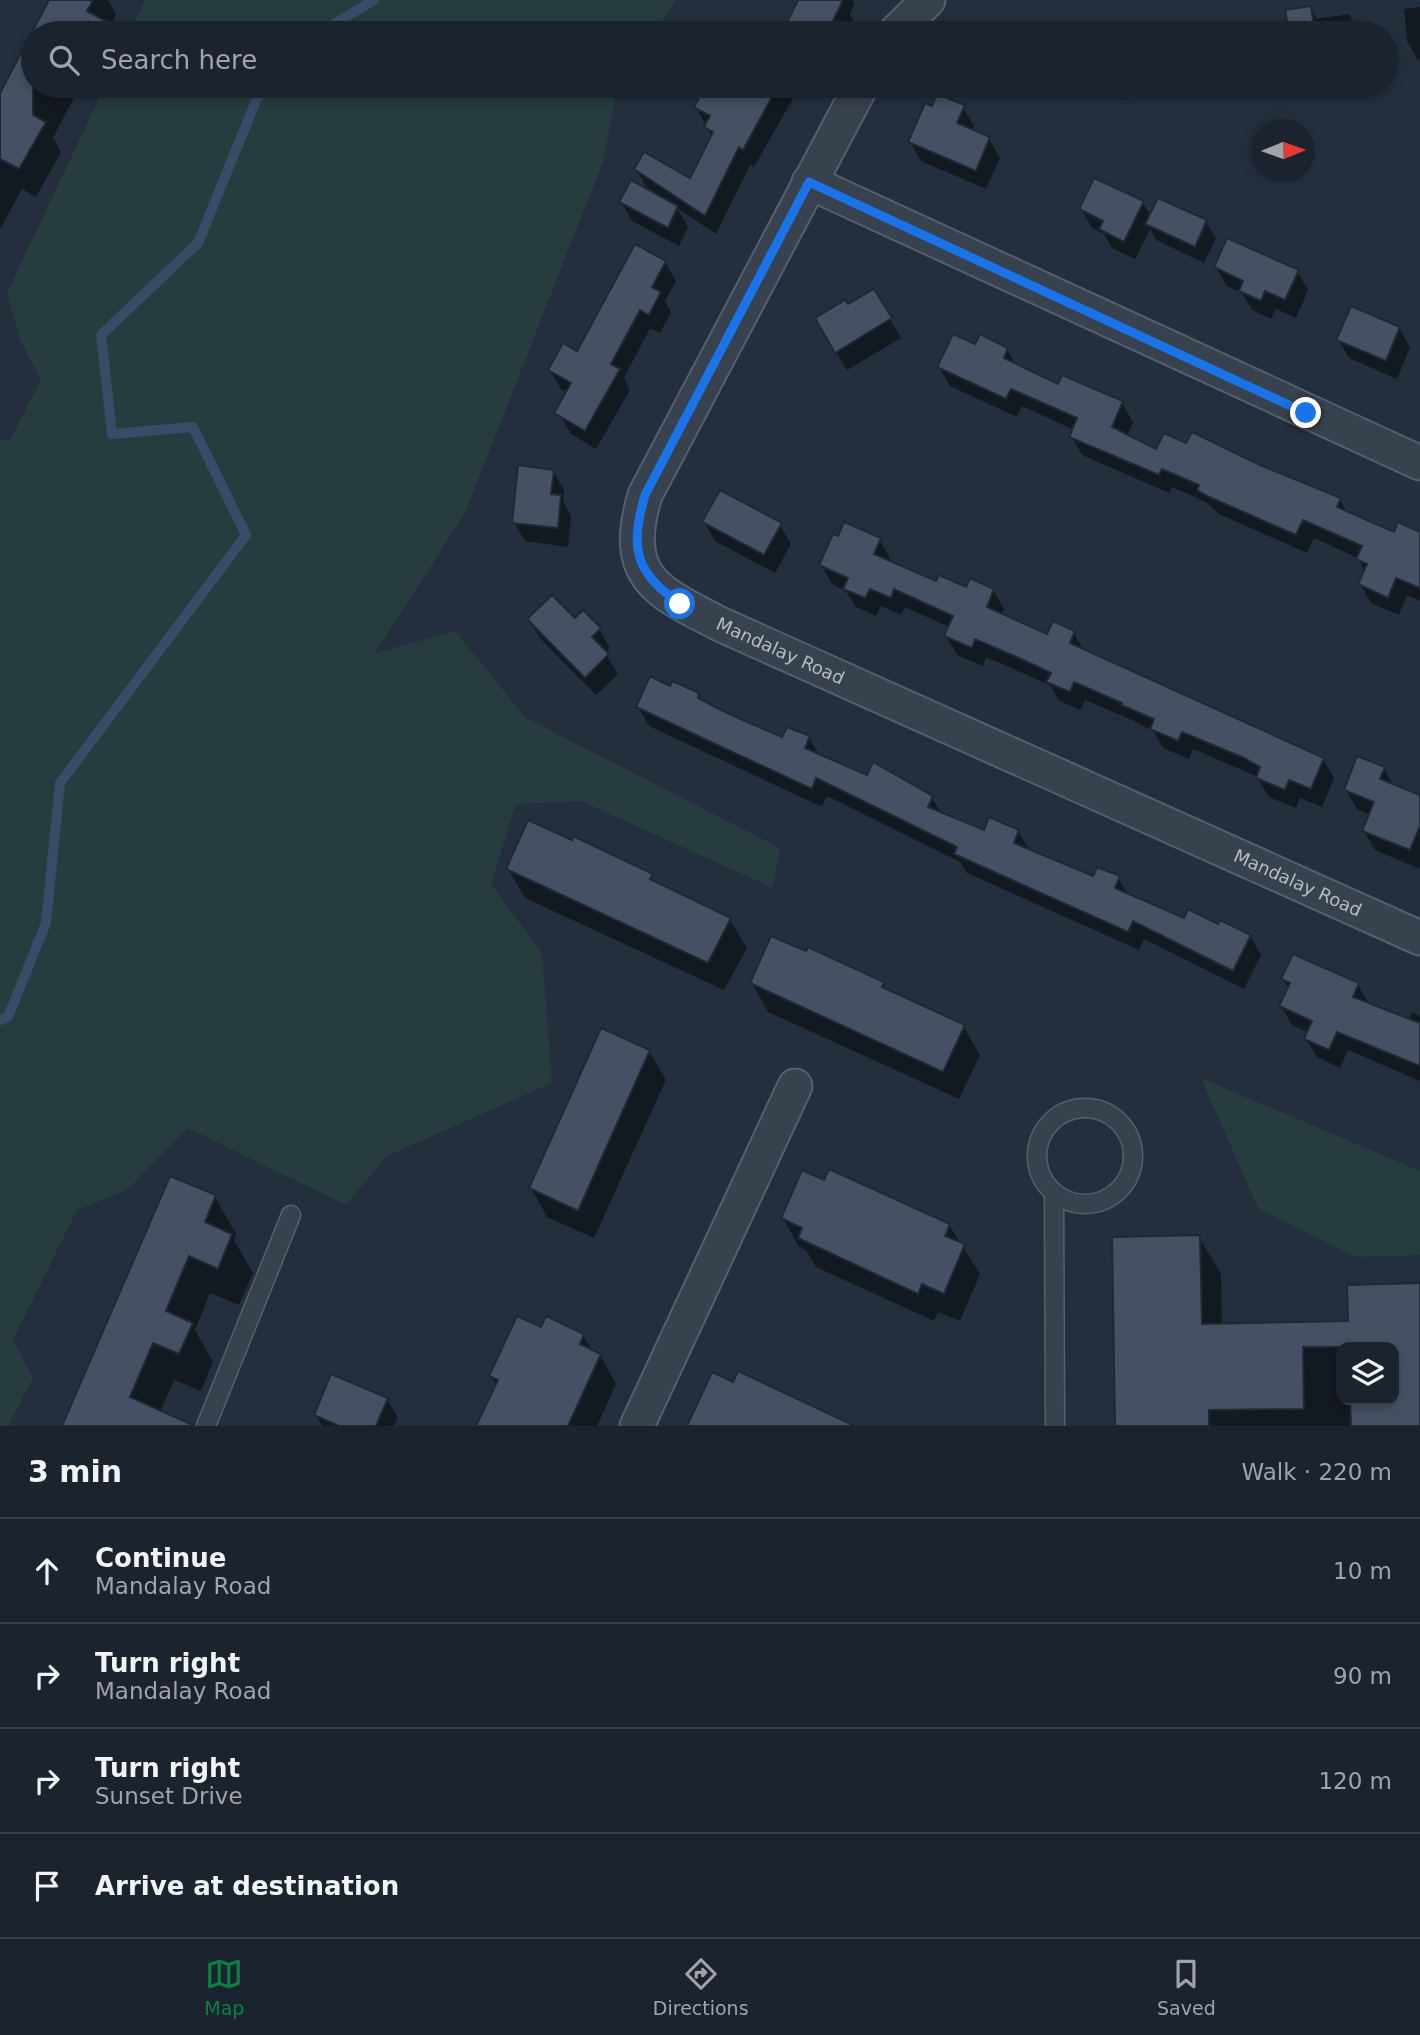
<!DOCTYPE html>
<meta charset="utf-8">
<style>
body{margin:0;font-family:"DejaVu Sans",sans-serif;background:#282f3a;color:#f1f3f6}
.controls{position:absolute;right:21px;bottom:21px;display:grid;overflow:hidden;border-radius:14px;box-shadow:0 4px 10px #0003}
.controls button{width:63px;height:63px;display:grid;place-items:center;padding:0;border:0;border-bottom:2px solid #39404a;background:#1b232e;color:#f1f3f6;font:35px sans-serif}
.compass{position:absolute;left:1252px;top:119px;width:63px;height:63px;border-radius:50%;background:#1b232e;box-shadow:0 4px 10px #0003;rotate:89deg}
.stop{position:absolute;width:21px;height:21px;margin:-16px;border:5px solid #1a73e8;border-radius:50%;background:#fff}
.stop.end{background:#1a73e8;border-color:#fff;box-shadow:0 2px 7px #0008}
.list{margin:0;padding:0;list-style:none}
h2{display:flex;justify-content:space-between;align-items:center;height:91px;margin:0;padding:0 28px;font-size:30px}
h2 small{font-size:23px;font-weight:400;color:#a0a4aa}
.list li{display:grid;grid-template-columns:46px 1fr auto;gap:21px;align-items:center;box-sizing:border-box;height:105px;padding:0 28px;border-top:2px solid #39404a}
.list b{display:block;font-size:26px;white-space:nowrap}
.list p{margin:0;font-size:23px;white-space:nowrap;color:#a0a4aa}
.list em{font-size:23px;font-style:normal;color:#a0a4aa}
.icon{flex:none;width:38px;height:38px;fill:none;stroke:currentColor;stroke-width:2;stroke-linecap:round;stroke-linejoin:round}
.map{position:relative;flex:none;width:1420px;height:1426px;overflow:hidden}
.search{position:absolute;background:#1b232e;box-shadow:0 4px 10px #0003;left:21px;right:21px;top:21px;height:77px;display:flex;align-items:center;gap:18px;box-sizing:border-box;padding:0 24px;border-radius:38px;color:#a0a4aa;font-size:26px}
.sheet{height:511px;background:#1b232e}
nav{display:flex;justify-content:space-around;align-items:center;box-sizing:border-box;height:98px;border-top:2px solid #39404a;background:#1b232e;font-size:19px;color:#a0a4aa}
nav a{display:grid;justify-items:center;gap:4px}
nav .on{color:#0b8043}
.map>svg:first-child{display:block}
</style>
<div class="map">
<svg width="1420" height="1426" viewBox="0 0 1420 1426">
<rect width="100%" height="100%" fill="#242f3e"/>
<g fill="#263c3f">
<path d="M145,0h531l-23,33h-524z"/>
<path d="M105,86h512l-13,73 -139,354 -90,140 80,-22 71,87 254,130 -7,40 -192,-87 -65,3 -25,80 51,69 10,130 -165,73 -41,49 -158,-77 -61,62 -50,20 -64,130 20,38 -25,48h-8v-987l10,1 31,-60 -21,-41 -13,-46z"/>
<path d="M1201,1078l219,93v84l-64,2 -98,-49z"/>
</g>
<g fill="#0007" fill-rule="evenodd">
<path d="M51,0h57l8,14 -9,19h-74v53h47l-27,52 8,14 -25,45 -14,-8 -22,40v-134z"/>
<path d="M800,0h52l2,4 -4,11 3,5 -6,13h-63z"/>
<path d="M1420,7v52l-2,1 -11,-19 -3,-32z"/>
<path d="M1311,8l6,11 32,-5 11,19h-103v-5l32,-5z"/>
<path d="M1134,29l3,4h-30v-1z"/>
<path d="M708,86h92l-46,81 -4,-2 -34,69 -39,-26 11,19 -9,19 -47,-25 -11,-19 29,-9 -14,-24 54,11 22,-43 -16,-30z"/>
<path d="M1115,86h61l1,7 -55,6z"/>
<path d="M963,107l11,19 -2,5 17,8 11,19 -14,31 -65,-28 -11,-19 23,-33z"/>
<path d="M1159,200l47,22 10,16 -12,25 -48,-23 -6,-11 -15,30 -23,-11 -8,-14 -12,-6 -11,-19 62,-6 8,13z"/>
<path d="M665,262l11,19 -11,20 6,11 -11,21 -10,-5 -26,50 6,12 -34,59 -25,-15 -11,-19 7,-22 -6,-4 -11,-19 27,-17z"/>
<path d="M1216,267l81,4 11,19 -12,28 -20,-9 -5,10 -19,-9 -10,-17 -15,-7z"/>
<path d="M874,291l27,47 -54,32 -30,-51 30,-12z"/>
<path d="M1399,328l11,19 -13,32 -48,-21 -11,-19z"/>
<path d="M976,347l31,2 9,17 43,20 63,17 11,19 -6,14 30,16 30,-7 72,22 81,33 8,14 46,20h26v67l-13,-6 -8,20 -28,-12 -11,-19 5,-13 -7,-13 -44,-20 -7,15 -88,-39 -13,-12 -34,-15 -3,6 -87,-38 -11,-19 3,-6 -52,-24 -5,11 -67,-31 -11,-19z"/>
<path d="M553,471l11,19 -1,11 8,15 -3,31 -43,-6 -11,-19z"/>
<path d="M704,522l76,3 11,19 -16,29 -60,-32z"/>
<path d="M879,539l11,19 -1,4 48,22 56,6 11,19 -3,6 47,21 25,-4 11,19 239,108 11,19 -12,29 -22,-9 -4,10 -27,-11 -13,-21 -63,-27 -4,10 -26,-11 -9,-16 -22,-12 -47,-20 -4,10 -22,-9 -8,-15 -17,-8 -48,-21 -3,9 -26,-11 -11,-19 3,-9 -44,-20 -4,8 -20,-9 -5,10 -20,-9 -10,-16 -14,-7 -11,-19z"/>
<path d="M529,619l46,2 24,8 11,19 -5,5 13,21 -22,21 -56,-57z"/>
<path d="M671,688l27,7 5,7 80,37 26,-1 11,18 48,21 64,21 10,16 43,18h33l12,19 64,27h24l11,18 56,25 65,15 11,19 -17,34 -100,-50 -5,11 -172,-77 -7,-11 -133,-66 -5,11 -173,-81 -11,-19z"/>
<path d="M1384,769l10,17 26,11v72l-45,-19 -11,-19 7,-16 -14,-6 -11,-19z"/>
<path d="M508,869l143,7 5,8 74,36 17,28 -23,42 -199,-92z"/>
<path d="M1283,979l75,6 11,19 40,17 3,-8 8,3v65l-72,-31 -8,18 -23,-11 -11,-18 3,-6 -17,-8 -11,-19 8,-17z"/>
<path d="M752,983h130l5,8 76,35 17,29 -21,44 -191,-87z"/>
<path d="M649,1051l17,29 -72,158 -47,-21 -16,-29z"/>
<path d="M825,1182l124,43 31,49 -20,47 -22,-9 -4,9 -118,-54 -10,-17 -7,-3 -16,-29z"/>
<path d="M215,1197l21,37 -2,6 19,33 -14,32 -29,-12 -15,37 18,32 -12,29 -27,-11 -16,37 6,9h-100z"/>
<path d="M1199,1237l22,37 1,51 128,-2 70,-39v142h-303zM1341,1347h53v53h-53z"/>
<path d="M541,1329l42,7 10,16 7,3 16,29 -19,42h-119l19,-40 -6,-10z"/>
<path d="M387,1399l11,19 -4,8h-72l-6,-11z"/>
</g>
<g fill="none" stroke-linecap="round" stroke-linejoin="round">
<g stroke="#394c67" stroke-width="10">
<path d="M319,33l55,-33"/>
<path d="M0,1020l8,-3 38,-94 14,-140 186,-248 -53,-108 -81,7 -11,-99 97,-92 64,-157"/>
</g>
</g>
<g fill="#455162" stroke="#1f2835" stroke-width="2">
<path d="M49,0h44l-6,11 41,22h-95v82l13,7 -27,47 -19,-10v-66z"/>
<path d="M798,0h45l-16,33h-45z"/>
<path d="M1311,6l4,27h-26l-4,-23z"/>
<path d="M706,86h72l-35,64 -4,-3 -34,69 -71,-47 10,-17 46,26 23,-46 -9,-5 6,-11 -16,-9z"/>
<path d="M937,94l28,11 -8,18 33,14 -14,34 -68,-29 17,-39 7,3z"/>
<path d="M1094,178l50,23 -20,41 -25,-13 4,-8 -24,-12z"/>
<path d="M631,180l47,26 -10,22 -49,-26z"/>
<path d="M1158,198l49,22 -12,27 -50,-23z"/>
<path d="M1227,238l72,32 -14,30 -20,-9 -4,10 -22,-10 4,-10 -29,-14z"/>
<path d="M635,244l31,17 -14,26 9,5 -12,23 -9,-5 -29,54 9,5 -35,62 -31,-18 17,-30 -23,-13 15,-27 14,8z"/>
<path d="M874,289l18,29 -57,35 -20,-35 30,-18 3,4z"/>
<path d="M1351,306l49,21 -14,34 -50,-21z"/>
<path d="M953,334l22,10 5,-10 28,14 -4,10 54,26 4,-9 61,26 -11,26 44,22 8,-16 22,10 6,-11 68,33 81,33 -4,9 57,25 4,-10 22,10v56l-24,-10 -8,20 -30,-14 9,-20 -11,-5 6,-13 -59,-26 -7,15 -89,-39 -10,-6 2,-5 -37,-16 -3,6 -90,-38 8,-19 -66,-29 -5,10 -69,-32z"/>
<path d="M518,465l36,5 -3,24 10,1 -3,33 -46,-5z"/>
<path d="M720,490l62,33 -18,32 -62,-33z"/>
<path d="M844,522l37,16 -7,16 62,27 3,-6 27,12 4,-9 24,11 -7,18 60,27 6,-13 22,10 -5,12 254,115 -13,31 -22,-9 -4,10 -29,-12 4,-11 -16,-9 -62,-26 -4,9 -28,-12 4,-10 -33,-14 1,-2 -48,-21 -4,10 -24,-10 5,-9 -30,-14 -46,-20 -3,9 -28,-12 9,-20 -59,-27 -3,9 -21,-9 -5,9 -22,-9 5,-11 -29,-13 14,-31 5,2z"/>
<path d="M552,595l23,23 8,-8 18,18 -9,9 17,17 -24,24 -58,-59z"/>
<path d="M650,676l20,10 2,-5 27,12 -1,5 31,16 53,23 5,-10 23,9 -5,12 62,27 6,-13 60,34 -5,11 56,23 5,-13 30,13 -5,13 79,33 4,-9 23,9 -5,12 69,30 4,-9 30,15 2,-4 31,15 -18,36 -100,-50 -5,11 -174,-78 3,-7 -141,-69 -4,11 -176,-82z"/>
<path d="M1357,756l28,11 -5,12 40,16v31l-10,24 -48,-19 12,-29 -30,-12z"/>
<path d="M528,820l44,20 1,-4 80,38 -3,5 81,39 -23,45 -202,-94z"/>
<path d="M771,936l35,15 2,-4 76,35 -2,5 83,38 -22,47 -193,-89z"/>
<path d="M1293,954l66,29 -6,14 67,26v43l-83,-34 -8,18 -25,-11 8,-18 -33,-15 11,-23 -9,-4z"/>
<path d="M601,1028l49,22 -72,161 -49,-23z"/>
<path d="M829,1169l121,55 -5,12 20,8 -21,50 -22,-10 -4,10 -120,-56 4,-10 -21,-10 21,-48 22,10z"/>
<path d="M170,1176l46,19 -11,27 27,12 -14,35 -29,-13 -23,55 27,12 -14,31 -26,-11 -23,54 65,29h-133z"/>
<path d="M1200,1235l2,89 146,-3 -1,-36 73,-2v143h-69l-1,-26h44v-53h-91l1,62 -95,1v16h-94l-3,-189z"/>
<path d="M517,1316l24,11 5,-11 38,18 -4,10 21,10 -33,72h-92l22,-46 -9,-4z"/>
<path d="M738,1371l117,55h-168l25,-54 21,10z"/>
<path d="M331,1374l57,24 -12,28h-37l-25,-11z"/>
</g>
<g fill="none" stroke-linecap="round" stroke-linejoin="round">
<defs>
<g id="service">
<circle cx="1085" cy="1156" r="48"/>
<path d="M1054,1193l1,233"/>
<path d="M206,1426l85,-211"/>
</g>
<g id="minor">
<path d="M895,33l33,-33"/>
<path id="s1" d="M861,86l-216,409c-24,82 10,96 77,130l698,313"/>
<path d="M809,182l611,281"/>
<path d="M637,1426l158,-340"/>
</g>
</defs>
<use href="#service" stroke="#565f6c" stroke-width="21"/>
<use href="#minor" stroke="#565f6c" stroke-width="37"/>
<use href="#service" stroke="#38414e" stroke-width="18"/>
<use href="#minor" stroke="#38414e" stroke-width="33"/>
</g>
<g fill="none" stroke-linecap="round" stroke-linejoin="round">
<path stroke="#1a73e8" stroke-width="9" d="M680,604c-46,-33 -50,-56 -35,-109l164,-313 497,231"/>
</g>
<g text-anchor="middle" stroke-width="5" stroke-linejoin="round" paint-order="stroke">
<g font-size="18" fill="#b4bcc9" stroke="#1d2633">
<text dy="6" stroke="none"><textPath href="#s1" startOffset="700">Mandalay Road</textPath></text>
<text dy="6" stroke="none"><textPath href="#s1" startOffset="1267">Mandalay Road</textPath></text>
</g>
</g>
</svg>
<div class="controls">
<button><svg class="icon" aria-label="layers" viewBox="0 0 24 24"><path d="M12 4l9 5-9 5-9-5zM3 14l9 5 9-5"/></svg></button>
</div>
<svg class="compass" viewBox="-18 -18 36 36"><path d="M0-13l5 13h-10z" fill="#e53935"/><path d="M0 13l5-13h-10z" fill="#a0a4aa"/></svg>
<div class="stop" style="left:680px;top:604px"></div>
<div class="stop end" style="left:1306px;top:413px"></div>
<div class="search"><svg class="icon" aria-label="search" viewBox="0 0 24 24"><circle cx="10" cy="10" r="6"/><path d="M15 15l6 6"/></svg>Search here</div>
</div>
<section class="sheet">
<h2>3 min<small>Walk · 220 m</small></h2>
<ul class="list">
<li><svg class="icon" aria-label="ahead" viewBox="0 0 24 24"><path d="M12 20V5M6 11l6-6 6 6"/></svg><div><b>Continue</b><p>Mandalay Road</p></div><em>10 m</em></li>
<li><svg class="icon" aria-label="right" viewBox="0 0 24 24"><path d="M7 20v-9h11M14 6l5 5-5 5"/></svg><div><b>Turn right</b><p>Mandalay Road</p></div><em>90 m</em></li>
<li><svg class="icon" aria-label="right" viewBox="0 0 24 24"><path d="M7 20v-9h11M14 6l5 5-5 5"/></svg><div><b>Turn right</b><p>Sunset Drive</p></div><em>120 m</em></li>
<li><svg class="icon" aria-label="arrive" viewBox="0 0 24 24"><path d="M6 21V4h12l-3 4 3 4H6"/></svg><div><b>Arrive at destination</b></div></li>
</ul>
</section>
<nav>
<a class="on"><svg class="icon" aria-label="map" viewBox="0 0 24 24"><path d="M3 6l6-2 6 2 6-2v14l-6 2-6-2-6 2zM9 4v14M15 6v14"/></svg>Map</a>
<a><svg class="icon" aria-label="directions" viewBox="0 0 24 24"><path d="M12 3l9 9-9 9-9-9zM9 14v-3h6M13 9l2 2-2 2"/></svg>Directions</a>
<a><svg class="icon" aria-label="saved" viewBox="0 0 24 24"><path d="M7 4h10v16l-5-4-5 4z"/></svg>Saved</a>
</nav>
